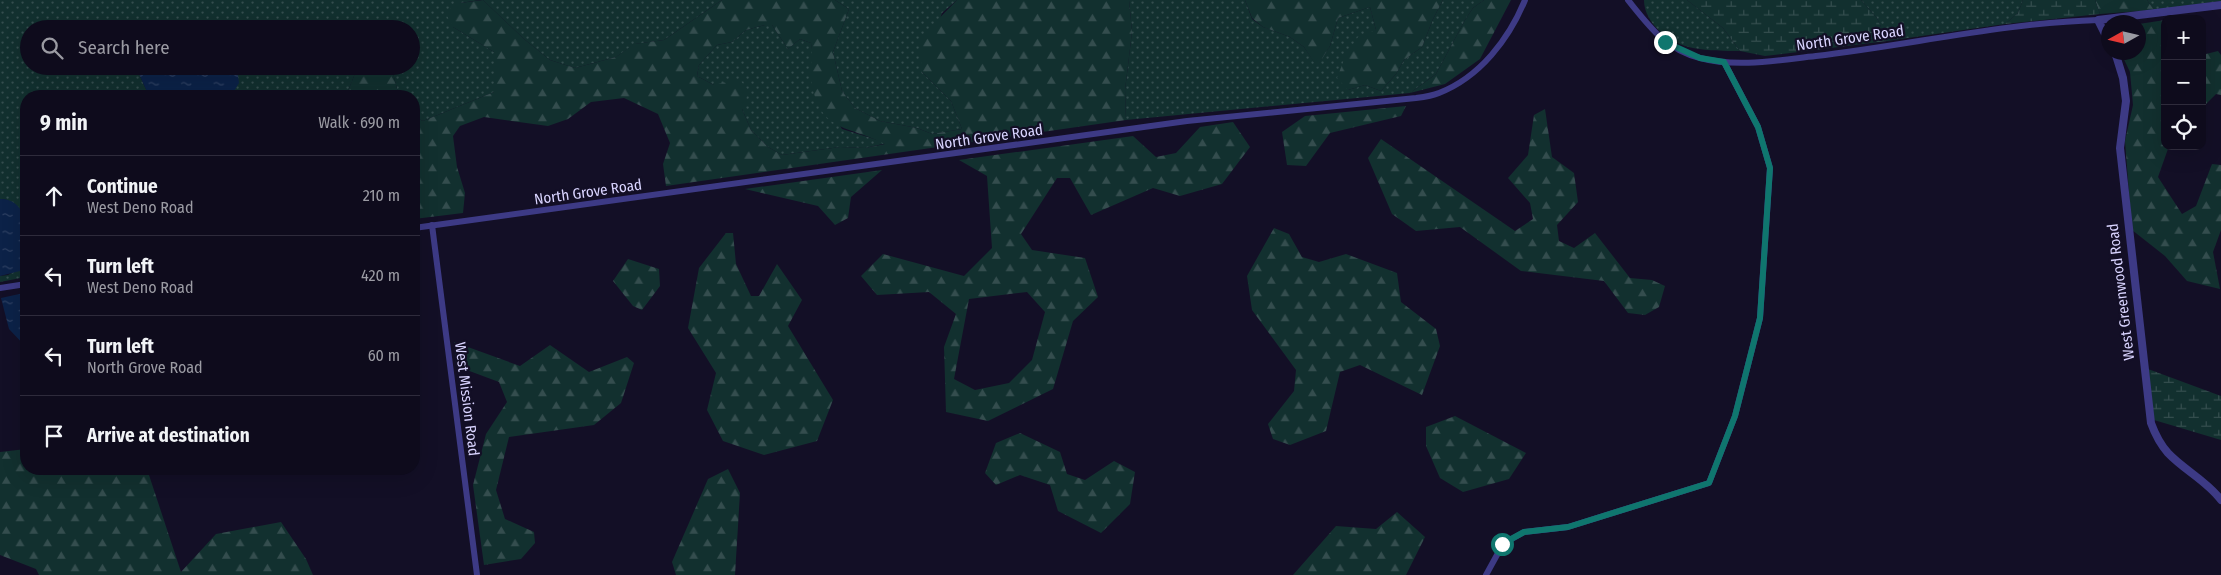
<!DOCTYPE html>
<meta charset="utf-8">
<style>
body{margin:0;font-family:"Fira Sans Condensed",sans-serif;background:#1c1929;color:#f1f3f6}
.controls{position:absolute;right:15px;top:15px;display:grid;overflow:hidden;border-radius:10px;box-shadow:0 5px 20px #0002}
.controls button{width:45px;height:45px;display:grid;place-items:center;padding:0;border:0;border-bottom:1px solid #2e2b3b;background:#0e0b1c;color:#f1f3f6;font:25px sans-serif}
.compass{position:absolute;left:2101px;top:15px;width:45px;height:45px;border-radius:50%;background:#0e0b1c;box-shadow:0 5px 20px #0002;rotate:262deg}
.stop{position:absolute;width:15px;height:15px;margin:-11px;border:4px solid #0f766e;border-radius:50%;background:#fff}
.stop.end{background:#0f766e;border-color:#fff;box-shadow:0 1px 5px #0008}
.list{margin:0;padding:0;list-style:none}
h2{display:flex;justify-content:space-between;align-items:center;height:65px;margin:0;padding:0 20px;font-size:21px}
h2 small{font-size:16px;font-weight:400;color:#9b9ba3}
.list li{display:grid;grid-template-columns:32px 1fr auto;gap:15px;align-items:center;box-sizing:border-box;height:80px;padding:0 20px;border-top:1px solid #2e2b3b}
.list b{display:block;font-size:19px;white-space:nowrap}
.list p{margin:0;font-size:16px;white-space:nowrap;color:#9b9ba3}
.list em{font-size:16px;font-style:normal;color:#9b9ba3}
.icon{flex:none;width:28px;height:28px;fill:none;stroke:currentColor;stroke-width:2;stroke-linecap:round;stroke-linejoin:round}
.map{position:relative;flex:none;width:2221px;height:575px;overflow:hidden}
.search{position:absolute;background:#0e0b1c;box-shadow:0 5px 20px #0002;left:20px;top:20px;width:400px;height:55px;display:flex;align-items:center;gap:12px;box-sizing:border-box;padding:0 18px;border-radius:28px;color:#9b9ba3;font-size:19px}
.panel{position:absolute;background:#0e0b1c;box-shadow:0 5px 20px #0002;left:20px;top:90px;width:400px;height:385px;border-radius:20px}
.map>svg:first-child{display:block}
</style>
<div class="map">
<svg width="2221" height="575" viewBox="0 0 2221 575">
<defs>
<pattern id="grass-dots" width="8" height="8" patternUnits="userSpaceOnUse" patternTransform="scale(1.25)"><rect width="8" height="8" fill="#12302f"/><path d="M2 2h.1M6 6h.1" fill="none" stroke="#344d4e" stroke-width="1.8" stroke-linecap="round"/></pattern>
<pattern id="forest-firs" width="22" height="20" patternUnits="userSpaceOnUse" patternTransform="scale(1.25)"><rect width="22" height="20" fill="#12302f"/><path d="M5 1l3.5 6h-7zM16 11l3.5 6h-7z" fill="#344d4e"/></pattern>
<pattern id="wetland-marsh" width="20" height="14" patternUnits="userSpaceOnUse" patternTransform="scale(1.25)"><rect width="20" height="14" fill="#12302f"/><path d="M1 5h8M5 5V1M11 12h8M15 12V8" fill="none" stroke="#344d4e"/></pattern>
<pattern id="water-ripples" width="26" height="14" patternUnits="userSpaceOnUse" patternTransform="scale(1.25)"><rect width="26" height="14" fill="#0c2248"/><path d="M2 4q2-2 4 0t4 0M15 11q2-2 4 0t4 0" fill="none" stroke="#2f4163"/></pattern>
</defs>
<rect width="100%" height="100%" fill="#130f26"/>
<g fill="url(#grass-dots)">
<path d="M0,0h480l-20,3 -7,24 41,25v40l-71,29 -9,-4v-21h-15l-8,-30h20v-37h-382v37h111l-1,8 10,22h-123v125c-3,-11 -13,-22 -26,-22z"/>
<path d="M483,0h239l-58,40 -29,4 -19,13 -41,11 -25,-8 -26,-21z"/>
<path d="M835,0h122l-15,13 -20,59 29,29 11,28 -30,5 -15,-6 -37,-7 -25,-13 -13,-17 -9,-39 16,-43z"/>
<path d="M1129,0h116l7,19 11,8 27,10 14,10 13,19 13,-20 8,-28 32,-11 6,23 -28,60 17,-5 16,6 15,-17 8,-14 18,-13 11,-28 10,-19h41l-11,8 -8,12 -29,54 -26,19 -284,27 -1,-30 7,-58z"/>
<path d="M1644,0h43l36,28 17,23c-15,0 -31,0 -47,-3 -22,-4 -49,-24 -49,-48z"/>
<path d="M1861,0h162l-5,13 -13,11 -118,17 -10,-23z"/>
<path d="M2147,0h74v1l-67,9z"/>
<path d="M765,25h7l16,24 12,-10 11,4 2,12 -2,22 31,52 45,14 -22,5 -25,-1 -58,8 -14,-8 -17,-17 -9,-21 -28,-24 -17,-9 2,-11 18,-20 15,-3 14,-12z"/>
<path d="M232,66h126l-12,30h-115l6,-28z"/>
<path d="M26,262v15l-26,5v-6l8,-1 17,-10z"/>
</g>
<g fill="url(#forest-firs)" fill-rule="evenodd">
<path d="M483,0l41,39 26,21 25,8 41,-11 18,-13 30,-4 58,-40h113l14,9 -16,43 9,39 13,17 25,13 37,7 15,6 30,-5 -11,-28 -29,-29 -3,-33 38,-39h172l3,32 -7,58 1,30 -460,66 -3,-22 7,-21 -12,-29 -34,-16 -33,4 -23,17 -20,7 -64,-9 -24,9 -7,10 4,31 8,26 -2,20 -49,6v-102l9,4 71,-29v-40l-41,-25 -8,-15 15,-9zM765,25h7l16,24 12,-10 11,4c2,12 -1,24 0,35 7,55 37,47 74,66l-20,4 -25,-1 -58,8 -14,-8 -17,-17 -9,-21 7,-18 -10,-12 -25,6 -17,-9 2,-11 18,-20 15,-3 14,-12z"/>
<path d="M1245,0h198l-10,19 -11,28 -18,13 -8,14 -15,17 -16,-6 -17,5 -11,-12 8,-21 13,-20 18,-7 -6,-23 -32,11 -8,28 -13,21 -13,-20 -14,-10 -27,-10 -11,-9z"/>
<path d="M1484,0h27l-31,59 -35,25 -35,9 26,-19 29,-54 8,-12z"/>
<path d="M2095,0h52l7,10 -54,4z"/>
<path d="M2165,20v126h4l-11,31 24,37 14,-8 16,-42 9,1v65l-8,22 7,37 -33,-8 -22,-25 -33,-26 -7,-89 8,-36 -3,-33 -9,-19 17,-1 1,-28z"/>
<path d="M2218,51l3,4v40l-5,-1 -14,14v-53z"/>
<path d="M358,66h33l8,30h-53z"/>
<path d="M1406,106l-5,10 -71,17 -24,33 -19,-1 -5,-33 23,-16z"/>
<path d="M1545,109l7,48 22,16 4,29 -21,23 2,16 15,7 21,-15 35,45 22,2 13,6 -6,21 -14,8 -17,-2 -24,-32 -83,-10 -61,-44 -44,4 -24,-17 -24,-56 13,-19 134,92 18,-12 -3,-16 -22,-25 20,-23 6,-40z"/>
<path d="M1233,122l17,25 -28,37 -42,12 -27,-8 -62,27 -21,-37h-13l-36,56 11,16 53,8 13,39 -25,24 -20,68 -65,32 -42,-9 -2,-65 12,-33 -27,-22 -52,3 -16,-19 22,-22 81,22 28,-28 -5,-72 -28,-16 174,-24 23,21 20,-4 24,-26zM1027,292l18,20 -13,48 -23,23 -34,7 -21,-11 15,-80z"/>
<path d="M882,170l-31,27 -3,21 -13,7 -17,-19 -73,-17z"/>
<path d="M1274,228l15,6 13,23 17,5 27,-8 51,19 4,29 35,27 4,17 -18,49 -62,-30 -20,7 -14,59 -36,14 -17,-6 -5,-15 26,-33 2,-21 -44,-60 -5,-34z"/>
<path d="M726,233h7l3,31 15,32h8l18,-32 25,36 -14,26 45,74 -16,41 -53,14 -41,-14 -16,-31 9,-37 -28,-45 11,-60z"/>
<path d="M628,259l31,10 1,17 -18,24 -9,-4 -20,-25z"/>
<path d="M454,342l66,24 30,-21 39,27 38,-15 7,6 -13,40 -27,22 -85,12 -13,53 9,29 29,13 1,11 -14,16 -37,6 -11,-80 13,-51 21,-32 -8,-20 -43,-16z"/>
<path d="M1455,416l71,37 -17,26 -46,13 -23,-14 -14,-32v-19z"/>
<path d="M1020,433l40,19 7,22 18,6 29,-19 21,11 -5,32 -29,29 -43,-22 -8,-26 -30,-10 -24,10 -11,-12 11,-30z"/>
<path d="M26,449v20h121l34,103 35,-38 65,-12 25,37 7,16h-274l-3,-6 -36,-14v-103z"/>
<path d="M728,469l12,24 -5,82h-59l-4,-13 36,-83z"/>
<path d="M1397,512l28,25 -19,38h-113l43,-49 40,3z"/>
</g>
<g fill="url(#wetland-marsh)">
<path d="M1687,0h174l16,18 10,23 -122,15 -25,-5 -17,-23z"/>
<path d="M2023,0h72l5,14 -95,10 13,-11z"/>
<path d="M2148,369l73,27v44l-67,-20z"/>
</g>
<g fill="url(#water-ripples)">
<path d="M140,66h92l5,2 2,15 -8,13h-82l-10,-22z"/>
<path d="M0,199c31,-1 30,45 25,66l-5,6 -20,5z"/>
<path d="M24,293l2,6 -3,14 3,12v22l-17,-18 -8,-31z"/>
</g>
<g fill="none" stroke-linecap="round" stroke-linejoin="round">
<g stroke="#3d3a85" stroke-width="6">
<path d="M1628,0c21,26 38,50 72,58 37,10 79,2 116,-2 94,-11 187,-33 282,-36"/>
<path d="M432,225l45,350"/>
<path d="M414,228l773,-107 229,-23c8,-1 16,-2 23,-5 41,-16 70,-54 86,-93"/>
<path d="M0,288l26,-4"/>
<path d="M1486,575l17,-31 21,-12 44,-5 141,-44 26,-67 25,-98 10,-150 -12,-41 -34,-65"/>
</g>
<g stroke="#3d3a85" stroke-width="8">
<path d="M2108,40l-10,-20 123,-15"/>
<path d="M2115,52l8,26 3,23 -6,47 31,275c4,11 9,21 17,30 16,17 39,28 53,47"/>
</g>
</g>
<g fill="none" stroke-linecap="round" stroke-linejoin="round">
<path stroke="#0f766e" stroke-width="6" d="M1502,544l22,-12 44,-5 141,-44 26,-67 25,-98 10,-150 -12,-41 -34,-65 -24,-4 -35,-16"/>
</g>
<g text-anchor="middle" stroke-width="4.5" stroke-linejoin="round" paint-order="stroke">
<g font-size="15" fill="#d9d4ff" stroke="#130f26">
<text transform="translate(1850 38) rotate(-8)" y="5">North Grove Road</text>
<text transform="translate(989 137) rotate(-8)" y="5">North Grove Road</text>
<text transform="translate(588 192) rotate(-8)" y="5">North Grove Road</text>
<text transform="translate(2121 292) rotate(-97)" y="5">West Greenwood Road</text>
<text transform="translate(467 399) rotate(83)" y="5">West Mission Road</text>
</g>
</g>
</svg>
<div class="controls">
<button>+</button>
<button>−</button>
<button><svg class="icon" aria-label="locate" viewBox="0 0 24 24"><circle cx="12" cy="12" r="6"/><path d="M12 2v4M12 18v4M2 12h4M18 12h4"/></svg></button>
</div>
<svg class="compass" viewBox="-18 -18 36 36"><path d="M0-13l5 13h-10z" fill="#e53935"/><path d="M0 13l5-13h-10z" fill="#9b9ba3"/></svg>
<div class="stop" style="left:1502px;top:544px"></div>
<div class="stop end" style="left:1665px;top:42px"></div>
<div class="search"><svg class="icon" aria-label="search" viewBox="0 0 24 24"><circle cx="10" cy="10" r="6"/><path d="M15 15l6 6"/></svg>Search here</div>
<section class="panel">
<h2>9 min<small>Walk · 690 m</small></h2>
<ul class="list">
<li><svg class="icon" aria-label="ahead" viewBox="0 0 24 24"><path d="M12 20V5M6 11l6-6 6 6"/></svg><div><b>Continue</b><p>West Deno Road</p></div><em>210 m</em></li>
<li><svg class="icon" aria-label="left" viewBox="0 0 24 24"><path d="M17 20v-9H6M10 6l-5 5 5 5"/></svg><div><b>Turn left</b><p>West Deno Road</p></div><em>420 m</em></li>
<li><svg class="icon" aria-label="left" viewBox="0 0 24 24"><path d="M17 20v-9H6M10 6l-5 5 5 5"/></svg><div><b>Turn left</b><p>North Grove Road</p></div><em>60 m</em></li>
<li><svg class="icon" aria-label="arrive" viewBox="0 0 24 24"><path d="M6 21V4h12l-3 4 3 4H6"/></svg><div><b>Arrive at destination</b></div></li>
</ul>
</section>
</div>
